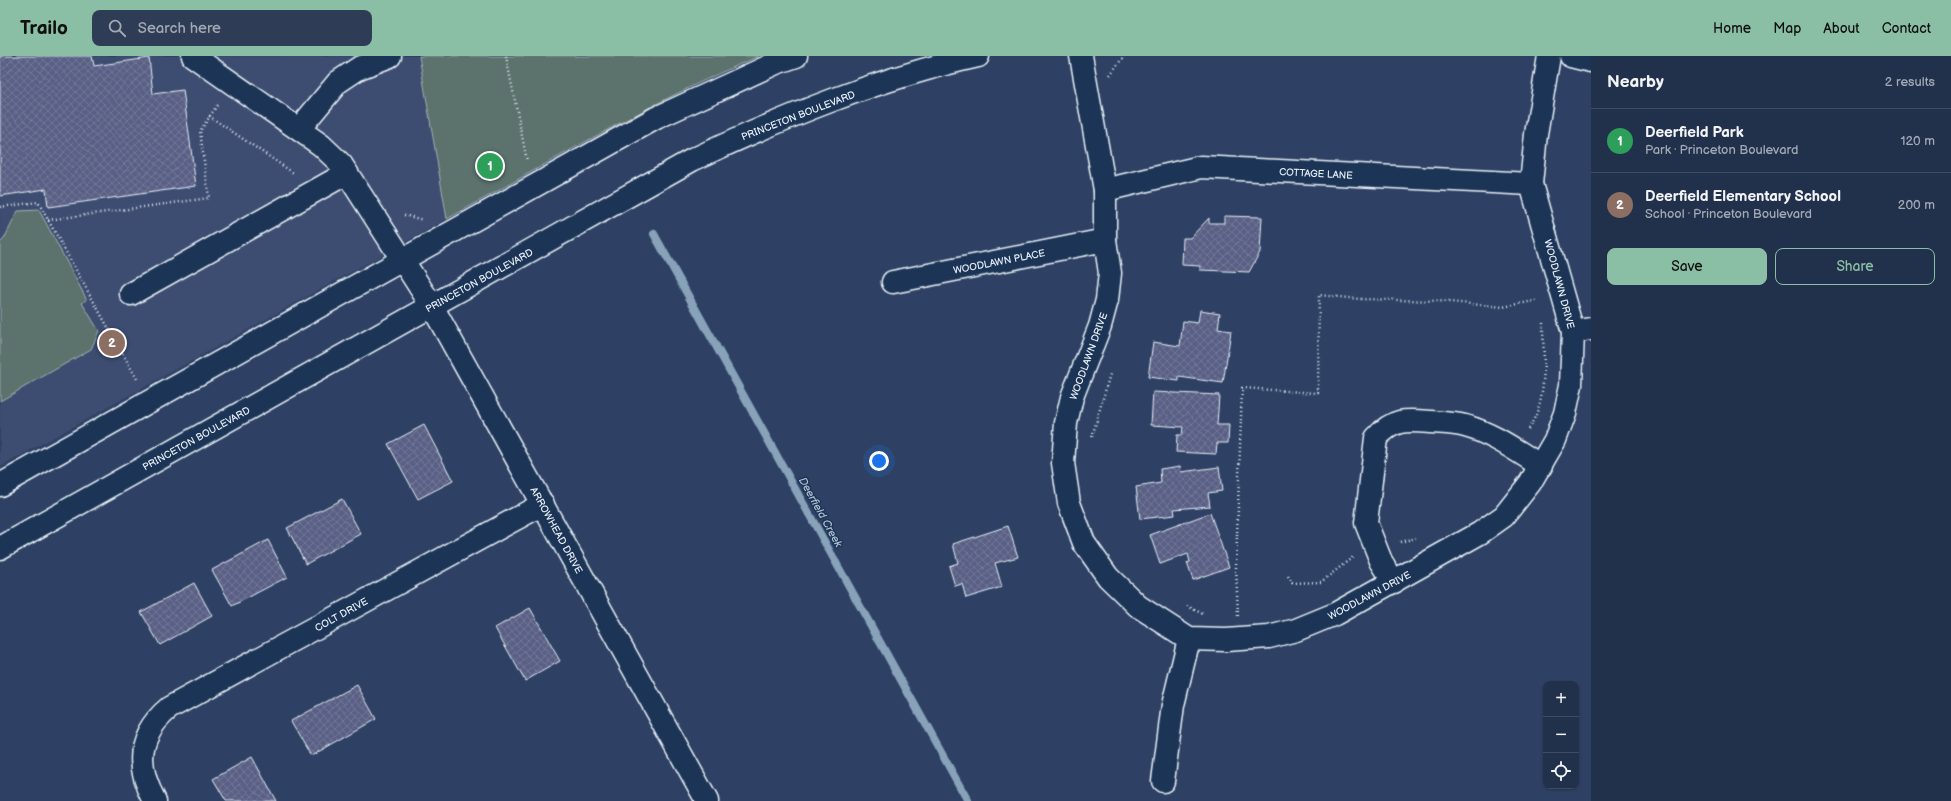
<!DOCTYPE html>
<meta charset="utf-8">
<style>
body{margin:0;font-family:"Balsamiq Sans",sans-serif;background:#2e3d55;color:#f1f3f6}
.controls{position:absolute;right:12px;bottom:12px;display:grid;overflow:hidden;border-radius:8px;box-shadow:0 1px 3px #0004}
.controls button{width:36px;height:36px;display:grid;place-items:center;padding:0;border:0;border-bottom:1px solid #3f4c63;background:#22314b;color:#f1f3f6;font:20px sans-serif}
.you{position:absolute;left:879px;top:405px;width:14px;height:14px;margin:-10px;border:3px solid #fff;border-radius:50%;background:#1a73e8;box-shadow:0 0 0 6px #1a73e833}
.badge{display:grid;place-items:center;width:26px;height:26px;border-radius:50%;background:#8abfa5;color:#fff;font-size:13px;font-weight:700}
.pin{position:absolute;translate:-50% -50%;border:2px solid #fff;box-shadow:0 1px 4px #0006}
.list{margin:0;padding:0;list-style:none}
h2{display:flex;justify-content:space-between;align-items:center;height:52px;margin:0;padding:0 16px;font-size:17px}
h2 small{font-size:13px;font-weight:400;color:#a2a9b5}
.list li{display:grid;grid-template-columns:26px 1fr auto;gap:12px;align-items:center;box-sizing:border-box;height:64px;padding:0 16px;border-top:1px solid #3f4c63}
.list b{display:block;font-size:15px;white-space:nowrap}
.list p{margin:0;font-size:13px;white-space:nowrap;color:#a2a9b5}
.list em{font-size:13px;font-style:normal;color:#a2a9b5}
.actions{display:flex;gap:8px;padding:12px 16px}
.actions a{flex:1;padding:9px 0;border:1px solid #8abfa5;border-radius:8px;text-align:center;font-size:14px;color:#8abfa5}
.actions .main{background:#8abfa5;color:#111}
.icon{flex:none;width:22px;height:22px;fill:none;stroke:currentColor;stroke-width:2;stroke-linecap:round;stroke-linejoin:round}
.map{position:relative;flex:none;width:1591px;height:745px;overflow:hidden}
header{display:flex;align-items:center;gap:24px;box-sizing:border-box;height:56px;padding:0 20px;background:#8abfa5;color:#111}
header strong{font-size:19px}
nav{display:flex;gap:22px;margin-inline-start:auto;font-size:14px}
.search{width:280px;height:36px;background:#2e3d55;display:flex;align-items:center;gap:10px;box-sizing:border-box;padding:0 14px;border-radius:8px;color:#a2a9b5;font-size:15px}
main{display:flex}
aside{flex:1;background:#22314b}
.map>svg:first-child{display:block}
</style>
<header>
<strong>Trailo</strong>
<div class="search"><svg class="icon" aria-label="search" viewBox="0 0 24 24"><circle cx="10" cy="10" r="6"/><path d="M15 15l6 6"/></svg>Search here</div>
<nav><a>Home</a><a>Map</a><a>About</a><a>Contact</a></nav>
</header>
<main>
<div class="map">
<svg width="1591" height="745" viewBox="0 0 1591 745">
<defs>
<pattern id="building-cross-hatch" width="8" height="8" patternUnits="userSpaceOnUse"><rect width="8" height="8" fill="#5a6085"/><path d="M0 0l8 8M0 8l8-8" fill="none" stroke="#727797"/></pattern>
</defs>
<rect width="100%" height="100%" fill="#2e4164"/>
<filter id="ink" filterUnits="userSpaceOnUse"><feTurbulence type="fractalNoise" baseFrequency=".025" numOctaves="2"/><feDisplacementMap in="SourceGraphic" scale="8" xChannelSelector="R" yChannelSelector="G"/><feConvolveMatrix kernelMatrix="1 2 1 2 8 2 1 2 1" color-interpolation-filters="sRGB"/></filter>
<g filter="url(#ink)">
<path fill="#3e4d71" d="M0,0h419l28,163 -447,248z"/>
<g fill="#5c726d" stroke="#a2b2b2">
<path d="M419,0h340c-108,45 -210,107 -312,163z"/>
<path d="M39,154l48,90 -5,3 17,28 -8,18 -91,52v-158l4,-4 14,-28z"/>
</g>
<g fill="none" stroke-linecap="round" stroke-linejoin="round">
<path stroke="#88a2ba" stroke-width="8" d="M654,178l314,567"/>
</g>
<g fill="url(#building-cross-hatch)" stroke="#e8f1f8">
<path d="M0,0h92l2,10 55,-8 4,36 30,-4 13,96 -148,21 -2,-18 -46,7z"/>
<path d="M1224,160l38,1 -2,35 -11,20 -49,-2v-4l-18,-1 1,-27h7l19,-20v5h15z"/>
<path d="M1200,254l20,3 -2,16 13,2 -8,52 -44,-6v4l-31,-4 5,-35 27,4 3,-25 15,2z"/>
<path d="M1153,336l66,3 -2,30h12l-1,18h-11l-1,11 -40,-2 1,-17h5l1,-8 -32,-2z"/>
<path d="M424,369l29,56 -35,18 -30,-55z"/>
<path d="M1180,410l1,6 38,-5 3,24 -14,2 2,13 -36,3 1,6 -35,4 -4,-32 25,-4 -1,-14z"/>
<path d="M342,443l19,35 -55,30 -19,-36z"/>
<path d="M1210,457l19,54 -36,13 -6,-17 3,-1 -2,-8 -28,10 -10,-29z"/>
<path d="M1008,470l10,31 -23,6 7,24 -36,11 -4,-14 -7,2 -6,-20 9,-3 -5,-19z"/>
<path d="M268,484l19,37 -55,29 -20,-36z"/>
<path d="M194,527l18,33 -52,29 -19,-33z"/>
<path d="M530,552l30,53 -35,20 -30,-53z"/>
<path d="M357,629l19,34 -65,37 -20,-35z"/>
<path d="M252,701l24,44h-50l-13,-22z"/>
</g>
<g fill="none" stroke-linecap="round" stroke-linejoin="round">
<defs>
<g id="minor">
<path d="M193,0l128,89 20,19 91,142 275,495"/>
<path d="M1081,0l24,134v50l5,33 -3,27 -7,26 -28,71 -6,26 -3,40 6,40 15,40 24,34 30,29 51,33 37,1 43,-3 27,-7 39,-16 145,-81 24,-17 26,-33 25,-43 10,-27 6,-28 2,-53 -42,-148 5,-50 13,-78"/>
<path d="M1571,0l20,5"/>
<path d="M299,73l39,-47 21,-14 31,-12"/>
<path d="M1105,134l96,-23 330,17"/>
<path d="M893,226l212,-42"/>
<path d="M131,238l216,-121"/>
<path d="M1573,276l18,-3"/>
<path d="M0,429l656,-367 120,-55 20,-7"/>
<path d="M0,492l692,-388c92,-43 187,-82 286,-104"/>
<path d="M1394,526l-13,-21 -15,-38 10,-85c18,-20 30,-18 55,-16 11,1 23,1 34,4 27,7 52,25 76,40"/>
<path d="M1163,725l10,-76 16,-66"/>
<path d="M155,745c-20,-36 -18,-66 14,-93l374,-204"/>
</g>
</defs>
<use href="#minor" stroke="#e8f1f8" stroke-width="25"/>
<g stroke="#e8f1f8" stroke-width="2.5" stroke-dasharray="1 3" stroke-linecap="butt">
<path d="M506,0l21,105"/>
<path d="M1110,19l14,-19"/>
<path d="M209,60l86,58"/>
<path d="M0,151l38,-5 99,177"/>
<path d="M404,159l19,5"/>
<path d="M48,164l161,-22 -9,-67 18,-27"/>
<path d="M1528,373c21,-29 15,-72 15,-106"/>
<path d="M1092,381l18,-63"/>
<path d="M1400,486l16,-4"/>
<path d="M1288,520l4,7 29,-1 32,-25"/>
<path d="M1187,550l16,8"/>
<path d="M1238,560l-2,-50 6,-178 76,5 1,-98 40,4 80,2 64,6 36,-7"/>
</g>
<use href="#minor" stroke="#1d3557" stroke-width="22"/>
</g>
</g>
<g text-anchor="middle" stroke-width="3" stroke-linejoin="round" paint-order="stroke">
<g font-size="10" fill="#e8f1f8" stroke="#1d3557">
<text transform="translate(798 59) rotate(-21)" y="4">PRINCETON BOULEVARD</text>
<text transform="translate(1316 117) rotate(3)" y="4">COTTAGE LANE</text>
<text transform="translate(999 205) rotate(-11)" y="4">WOODLAWN PLACE</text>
<text transform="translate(479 224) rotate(-29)" y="4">PRINCETON BOULEVARD</text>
<text transform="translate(1560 228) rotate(75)" y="4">WOODLAWN DRIVE</text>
<text transform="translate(1088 300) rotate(-70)" y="4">WOODLAWN DRIVE</text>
<text transform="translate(196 382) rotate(-29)" y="4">PRINCETON BOULEVARD</text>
<text transform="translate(557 474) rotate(61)" y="4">ARROWHEAD DRIVE</text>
<text transform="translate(1369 539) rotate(-28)" y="4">WOODLAWN DRIVE</text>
<text transform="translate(341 558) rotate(-29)" y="4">COLT DRIVE</text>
</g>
<g font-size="11" font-style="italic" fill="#b0c3d4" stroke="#1d3557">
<text transform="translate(821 456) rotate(61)" y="4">Deerfield Creek</text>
</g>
</g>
</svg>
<div class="controls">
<button>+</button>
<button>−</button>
<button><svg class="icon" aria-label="locate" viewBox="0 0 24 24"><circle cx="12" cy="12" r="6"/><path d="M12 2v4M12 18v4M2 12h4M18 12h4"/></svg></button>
</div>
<div class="you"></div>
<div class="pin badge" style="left:490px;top:110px;background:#2e9e5b">1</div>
<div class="pin badge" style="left:112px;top:287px;background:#8d6e63">2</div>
</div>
<aside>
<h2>Nearby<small>2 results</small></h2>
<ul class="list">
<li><span class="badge" style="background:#2e9e5b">1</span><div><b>Deerfield Park</b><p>Park · Princeton Boulevard</p></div><em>120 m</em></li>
<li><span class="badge" style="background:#8d6e63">2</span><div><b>Deerfield Elementary School</b><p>School · Princeton Boulevard</p></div><em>200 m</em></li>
</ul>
<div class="actions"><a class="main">Save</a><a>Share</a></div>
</aside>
</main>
